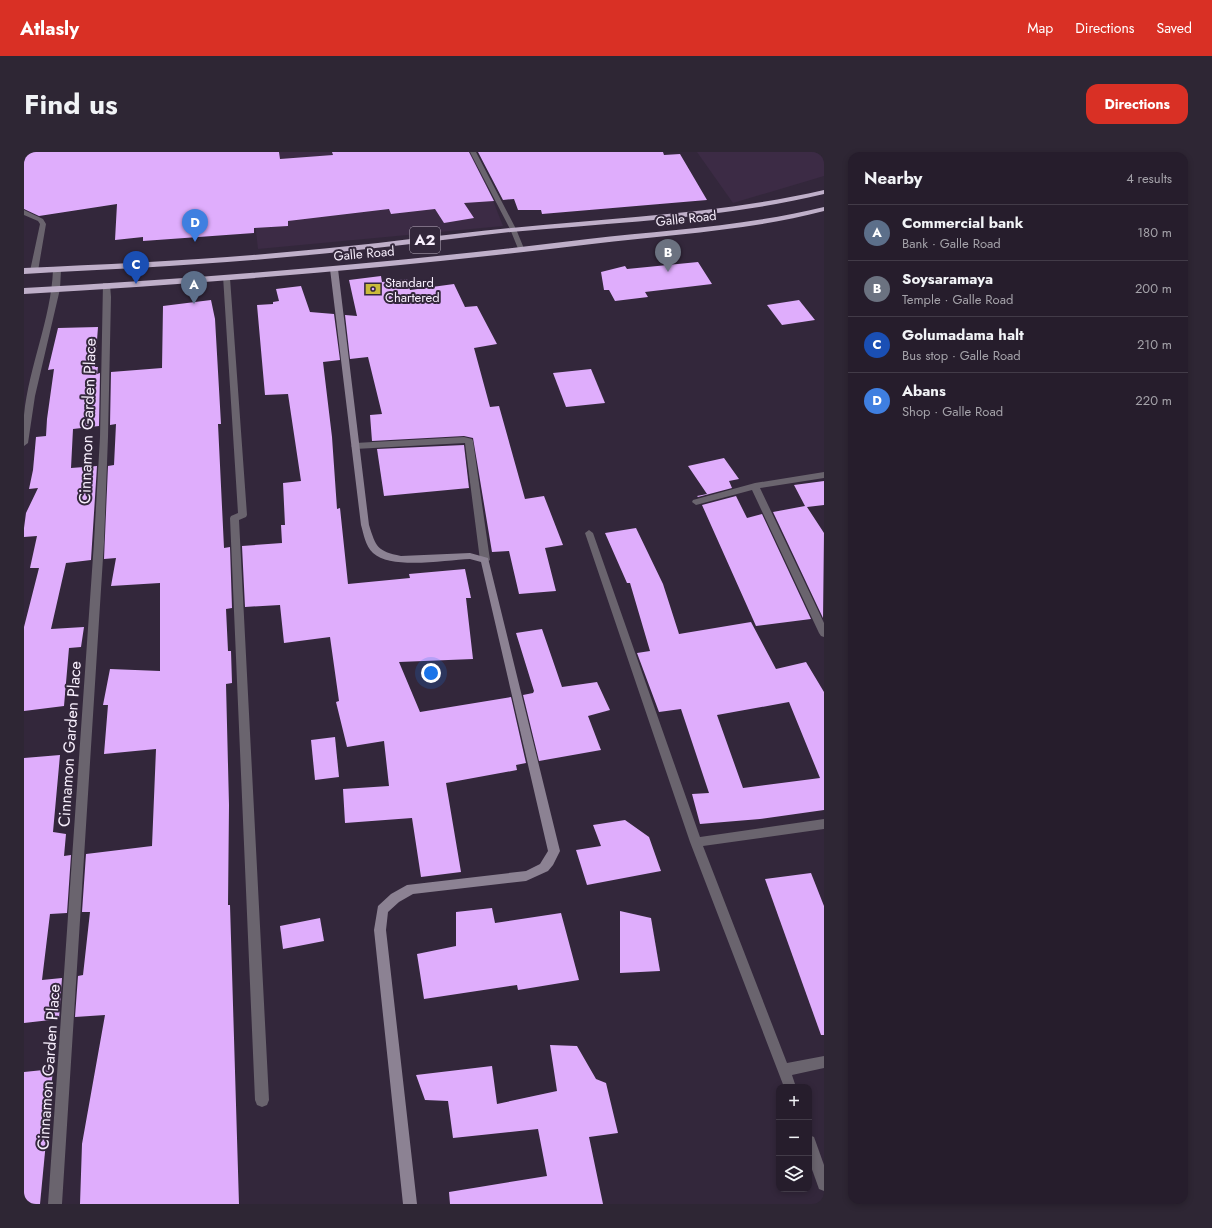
<!DOCTYPE html>
<meta charset="utf-8">
<style>
body{margin:0;font-family:Jost,sans-serif;background:#2e2634;color:#f1f3f6}
.controls{position:absolute;right:12px;bottom:12px;display:grid;overflow:hidden;border-radius:8px;box-shadow:0 2px 6px #0003}
.controls button{width:36px;height:36px;display:grid;place-items:center;padding:0;border:0;border-bottom:1px solid #423b48;background:#261d2c;color:#f1f3f6;font:20px sans-serif}
.you{position:absolute;left:407px;top:521px;width:14px;height:14px;margin:-10px;border:3px solid #fff;border-radius:50%;background:#1a73e8;box-shadow:0 0 0 6px #1a73e833}
.badge{display:grid;place-items:center;width:26px;height:26px;border-radius:50%;background:#d93025;color:#fff;font-size:13px;font-weight:700}
.pin{position:absolute;translate:-50% -33px;filter:drop-shadow(0 1px 2px #0008)}
.pin::after{content:'';position:absolute;top:21px;width:14px;height:12px;background:inherit;clip-path:polygon(0 0,100% 0,50% 100%)}
.list{margin:0;padding:0;list-style:none}
h2{display:flex;justify-content:space-between;align-items:center;height:52px;margin:0;padding:0 16px;font-size:17px}
h2 small{font-size:13px;font-weight:400;color:#a4a2a9}
.list li{display:grid;grid-template-columns:26px 1fr auto;gap:12px;align-items:center;box-sizing:border-box;height:56px;padding:0 16px;border-top:1px solid #423b48}
.list b{display:block;font-size:15px;white-space:nowrap}
.list p{margin:0;font-size:13px;white-space:nowrap;color:#a4a2a9}
.list em{font-size:13px;font-style:normal;color:#a4a2a9}
.icon{flex:none;width:22px;height:22px;fill:none;stroke:currentColor;stroke-width:2;stroke-linecap:round;stroke-linejoin:round}
.map{position:relative;flex:none;width:800px;height:1052px;overflow:hidden;border-radius:12px}
header{display:flex;align-items:center;gap:24px;box-sizing:border-box;height:56px;padding:0 20px;background:#d93025;color:#fff}
header strong{font-size:19px}
nav{display:flex;gap:22px;margin-inline-start:auto;font-size:14px}
.intro{display:flex;align-items:center;justify-content:space-between;box-sizing:border-box;height:96px;padding:0 24px}
h1{margin:0;font-size:28px}
.button{padding:10px 18px;border-radius:12px;background:#d93025;color:#fff;font-size:14px;font-weight:700}
main{display:flex;gap:24px;padding:0 24px}
aside{flex:1;background:#261d2c;border-radius:12px;box-shadow:0 2px 6px #0003}
.map>svg:first-child{display:block}
</style>
<header>
<strong>Atlasly</strong>
<nav><a>Map</a><a>Directions</a><a>Saved</a></nav>
</header>
<div class="intro"><h1>Find us</h1><a class="button">Directions</a></div>
<main>
<div class="map">
<svg width="800" height="1052" viewBox="0 0 800 1052">
<rect width="100%" height="100%" fill="#33273b"/>
<g fill="#3c2b45">
<path d="M223,0h227l29,74 -245,23z"/>
<path d="M673,0h127v24l-91,27z"/>
</g>
<g fill="#dfadfc" fill-rule="evenodd">
<path d="M0,0h255l1,7 53,-4 -1,-3h137l25,49 -30,2 10,15 -30,5 -9,-14 -44,5 -2,-5 -101,12v5l-34,2v5l-111,8v-4l-28,3 2,-36 -78,12 -15,-7z"/>
<path d="M454,0h185l1,3 16,-1 27,46 -165,14 -1,-4h-23l-4,-11 -11,1z"/>
<path d="M674,110l14,22 -67,8 3,5 -33,4 -6,-11h-5l-3,-18 24,-6 2,3z"/>
<path d="M357,124l1,6 25,-3 3,11 44,-6 11,23 12,-1 20,38 -23,4 16,59 9,-1 26,93 19,-3 19,49 -18,3 11,43 -37,3 -10,-43 -17,1 -19,-114 -9,-2 -92,5 -2,-26 12,-1 -14,-57 -18,2 -5,-44 12,1 -8,-36z"/>
<path d="M277,134l9,26 24,2 6,46 -17,2 9,75 5,72 3,-1 8,76 62,-6 -1,-4 56,-5 6,29h-5l7,61 -74,3 21,50 91,-15 15,66 -10,2 1,5 -71,13 15,89 -40,5 -9,-59 -67,5 -2,-34 46,-3 -5,-45 -37,6 -11,-45 3,-1 -9,-64 -46,6 -4,-38 -35,2 -3,-61 40,-3 -1,-18h4l-2,-42 18,-2 -13,-87 -23,1 -8,-90 16,-1v-2l6,-1 -3,-12z"/>
<path d="M187,148l4,19 6,105h-3l6,124 6,-1 2,61 -6,1 2,42h3l1,32 -6,1 3,121 -1,100h2l9,299h-159l2,-60 23,-129 -30,2 3,-41 5,-1 7,-63h-8l4,-58 66,-8 4,-97 -52,5 4,-49h-5l7,-36 50,2v-88l-49,3 5,-28 -12,1 4,-93 6,-1 2,-41 -6,1 1,-53 51,-4 1,-62z"/>
<path d="M775,148l16,20 -33,5 -15,-20z"/>
<path d="M74,175l-3,40h3l-1,7 3,-1 -1,53 -26,3 -2,39 26,-2 -6,94 -25,3 -15,66 33,-2 -3,20 -12,1 -5,58 -40,5v-84l15,-59h-9l7,-32 -13,1v-9l2,-15 12,-25 -9,1 4,-19 3,-33 10,-1 1,-17 7,-50 -6,1 10,-42z"/>
<path d="M567,217l14,34 -39,4 -13,-34z"/>
<path d="M440,293l5,43 -85,8 -7,-47z"/>
<path d="M700,306l15,21 -10,2 3,7 -34,9 -1,-1 10,-2 -19,-28z"/>
<path d="M800,329v24l-17,2 17,26 -1,85 -50,-106 32,-6 -11,-21z"/>
<path d="M712,344l11,22 15,-4 49,105 -55,7 -54,-121z"/>
<path d="M612,376l27,56 16,50 72,-12 25,47 30,-7 18,30v118l-64,9 -60,5 -8,-30 17,-1 -28,-84 -22,3 -22,-59 13,-2 -20,-68h-3l-22,-50zM765,550l31,76 -77,10 -26,-73z"/>
<path d="M518,477l20,58 35,-5 13,28 -22,6 13,34 -62,11 -16,-66 10,-2 1,-2 -18,-58z"/>
<path d="M311,585l4,40 -24,3 -4,-40z"/>
<path d="M36,603l-7,77 13,2 -2,22 7,-1 -4,58 -17,1 -8,66 20,-2 -3,41 -35,4v-265z"/>
<path d="M601,668l24,17 12,34 -74,14 -11,-35 25,-4 -8,-21z"/>
<path d="M787,721l13,33v129h-3l-56,-156z"/>
<path d="M468,756l3,15 66,-10 18,67 -61,10 -1,-5 -93,14 -7,-45 39,-8v-34z"/>
<path d="M596,759l31,7 9,53 -40,2z"/>
<path d="M296,766l4,23 -41,8 -3,-23z"/>
<path d="M526,893l27,1 19,33 10,4 12,50 -29,4 14,67h-153l-1,-12 98,-16 -9,-47 -85,9 -5,-37 -23,-1 -9,-25 76,-9 5,38 60,-13z"/>
<path d="M29,917l-13,135h-16v-132z"/>
</g>
<g fill="none" stroke-linecap="round" stroke-linejoin="round">
<g fill="#6a646e" fill-rule="evenodd">
<path d="M0,58l19,9 3,5 -8,47 -4,2 -4,-2 10,-47 -2,-3 -14,-6z"/>
<path d="M440,285l8,2 1,2 17,119 -5,3 -5,-3 -15,-117 -110,6 -4,-3 4,-3z"/>
</g>
<g fill="#6a646e" fill-rule="evenodd">
<path d="M446,0h6l40,77 9,22 -1,1 -5,-1 -9,-22z"/>
<path d="M33,116l4,2 -1,19 -25,107 -7,47 -4,3c0,-10 0,-21 0,-31 5,-49 27,-96 29,-145z"/>
<path d="M199,124h6l1,2 17,237 -1,2 -7,3 30,580 -2,5 -5,2 -5,-2 -2,-5 -25,-582 1,-2 7,-3z"/>
<path d="M79,131h3l4,2 1,12 -3,140 -4,105 -42,662h-14l46,-662 6,-105z"/>
<path d="M800,320v6l-64,10 64,135v14l-3,-1 -2,-3 -67,-143 -56,15 -4,-3 1,-2 62,-17z"/>
<path d="M565,378l4,3 107,304 124,-18v10l-121,17 84,217 37,-7v12l-32,7 4,12h-12l-94,-245 -105,-309z"/>
<path d="M785,983l5,2 10,28v26l-5,-2 -10,-28z"/>
</g>
<path fill="#8c8293" fill-rule="evenodd" d="M310,115l4,2 31,256c7,22 8,26 32,31l69,-3 18,5 72,293 -7,14 -5,6 -22,10 -113,13 -14,8 -11,10 -2,18 31,274h-14l-29,-274 4,-24 13,-12 16,-9 119,-14 14,-7 8,-13 -67,-289 -11,-3c-24,1 -79,11 -97,-6 -8,-8 -9,-18 -12,-28l-31,-256z"/>
<g fill="#bfafc9" fill-rule="evenodd">
<path d="M800,38v4c-105,25 -206,28 -313,38 -71,8 -141,18 -213,24 -91,9 -182,13 -274,18v-6c92,-4 183,-8 274,-17 72,-6 142,-16 213,-23 107,-11 208,-14 313,-38z"/>
<path d="M800,55v4c-76,20 -154,23 -232,33 -189,23 -378,39 -568,50v-6c189,-10 377,-26 564,-49 79,-9 159,-13 236,-32z"/>
</g>
</g>
<defs>
<symbol id="bank-bare" viewBox="-9 -9 18 18"><path d="M-6-4H6V4H-6ZM0-2.3a2.3 2.3 0 1 0 0 4.6a2.3 2.3 0 1 0 0-4.6Z" fill="#c9ba3a" stroke="#33273b" stroke-width="2.5" paint-order="stroke"/></symbol>
</defs>
<g fill-rule="evenodd">
<use href="#bank-bare" x="338" y="126" width="22" height="22"/>
</g>
<g text-anchor="middle" stroke-width="4" stroke-linejoin="round" paint-order="stroke">
<g font-size="13" fill="#f8effd" stroke="#33273b">
<text transform="translate(662 66) rotate(-6)" y="5">Galle Road</text>
<text transform="translate(340 101) rotate(-5)" y="5">Galle Road</text>
</g>
<g font-size="13" fill="#f8effd" stroke="#33273b" text-anchor="start">
<text x="361" y="135">Standard<tspan x="361" dy="15">Chartered</tspan></text>
</g>
<rect fill="#33273b" stroke="#bdb3c3" stroke-width="1" x="386" y="75" width="30" height="26" rx="3"/>
<g font-size="15" font-weight="bold" fill="#f8effd">
<text x="401" y="93">A2</text>
</g>
<g font-size="16" fill="#f8effd" stroke="#33273b">
<text transform="translate(63 269) rotate(-88)" y="6">Cinnamon Garden Place</text>
<text transform="translate(45 592) rotate(-86)" y="6">Cinnamon Garden Place</text>
<text transform="translate(24 915) rotate(-86)" y="6">Cinnamon Garden Place</text>
</g>
</g>
</svg>
<div class="controls">
<button>+</button>
<button>−</button>
<button><svg class="icon" aria-label="layers" viewBox="0 0 24 24"><path d="M12 4l9 5-9 5-9-5zM3 14l9 5 9-5"/></svg></button>
</div>
<div class="you"></div>
<div class="pin badge" style="left:170px;top:152px;background:#5c6f8a">A</div>
<div class="pin badge" style="left:644px;top:120px;background:#6b7280">B</div>
<div class="pin badge" style="left:112px;top:132px;background:#1a4fb4">C</div>
<div class="pin badge" style="left:171px;top:90px;background:#3f7fe0">D</div>
</div>
<aside>
<h2>Nearby<small>4 results</small></h2>
<ul class="list">
<li><span class="badge" style="background:#5c6f8a">A</span><div><b>Commercial bank</b><p>Bank · Galle Road</p></div><em>180 m</em></li>
<li><span class="badge" style="background:#6b7280">B</span><div><b>Soysaramaya</b><p>Temple · Galle Road</p></div><em>200 m</em></li>
<li><span class="badge" style="background:#1a4fb4">C</span><div><b>Golumadama halt</b><p>Bus stop · Galle Road</p></div><em>210 m</em></li>
<li><span class="badge" style="background:#3f7fe0">D</span><div><b>Abans</b><p>Shop · Galle Road</p></div><em>220 m</em></li>
</ul>
</aside>
</main>
